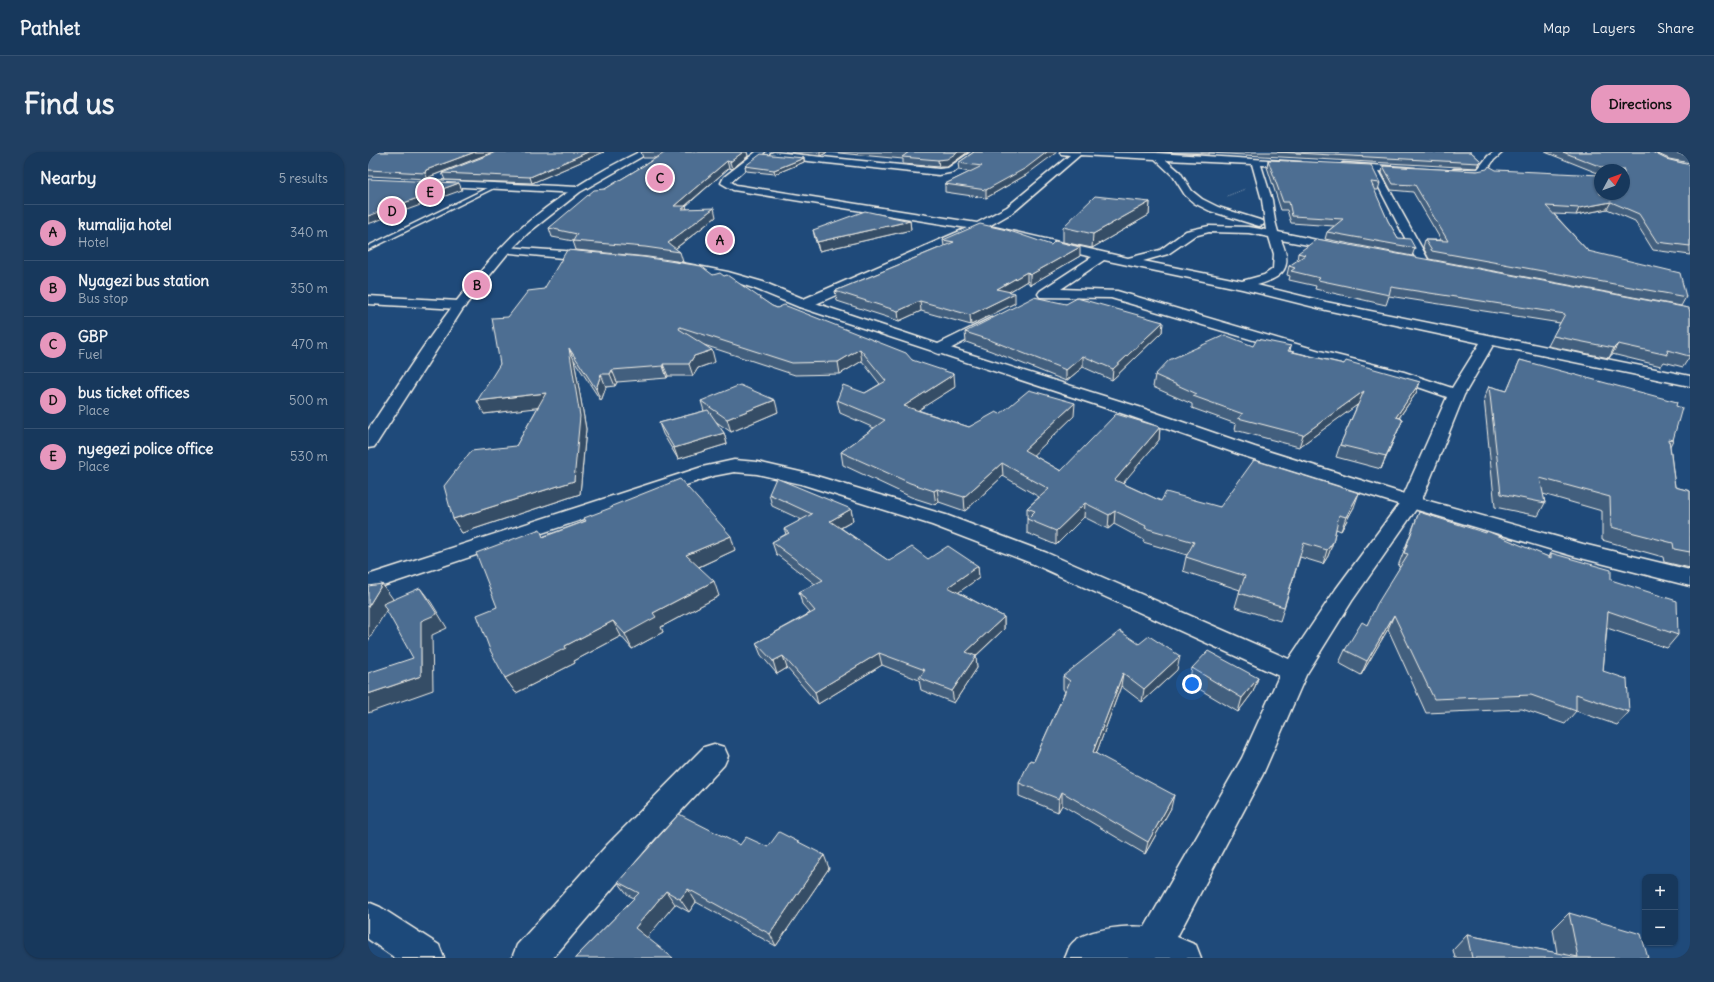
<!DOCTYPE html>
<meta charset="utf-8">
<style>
body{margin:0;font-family:Delius,sans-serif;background:#203f62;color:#f1f3f6}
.controls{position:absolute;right:12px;bottom:12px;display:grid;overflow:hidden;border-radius:8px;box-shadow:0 1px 3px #0004}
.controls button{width:36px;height:36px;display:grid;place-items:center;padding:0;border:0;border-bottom:1px solid #365272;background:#17385c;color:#f1f3f6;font:20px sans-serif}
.compass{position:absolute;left:1226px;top:12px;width:36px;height:36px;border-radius:50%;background:#17385c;box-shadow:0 1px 3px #0004;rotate:49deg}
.you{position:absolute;left:824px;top:532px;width:14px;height:14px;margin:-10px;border:3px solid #fff;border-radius:50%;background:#1a73e8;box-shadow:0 0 0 6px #1a73e833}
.badge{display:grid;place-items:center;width:26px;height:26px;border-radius:50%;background:#e797bd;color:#111;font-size:13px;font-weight:700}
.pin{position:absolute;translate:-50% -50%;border:2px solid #fff;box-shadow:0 1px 4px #0006}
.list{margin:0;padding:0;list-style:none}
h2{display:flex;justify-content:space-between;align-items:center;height:52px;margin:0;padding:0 16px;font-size:17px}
h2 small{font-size:13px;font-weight:400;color:#9eacbb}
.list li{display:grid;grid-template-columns:26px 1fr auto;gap:12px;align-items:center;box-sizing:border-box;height:56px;padding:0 16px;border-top:1px solid #365272}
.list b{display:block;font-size:15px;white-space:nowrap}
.list p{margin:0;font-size:13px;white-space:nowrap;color:#9eacbb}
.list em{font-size:13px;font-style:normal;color:#9eacbb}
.map{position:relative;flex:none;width:1322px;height:806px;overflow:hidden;border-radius:16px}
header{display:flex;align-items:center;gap:24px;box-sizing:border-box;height:56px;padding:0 20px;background:#17385c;border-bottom:1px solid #365272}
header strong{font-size:19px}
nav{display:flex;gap:22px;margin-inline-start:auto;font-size:14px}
.intro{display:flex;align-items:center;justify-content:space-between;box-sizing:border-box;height:96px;padding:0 24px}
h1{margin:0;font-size:28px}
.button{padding:10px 18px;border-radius:16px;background:#e797bd;color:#111;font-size:14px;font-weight:700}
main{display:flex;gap:24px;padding:0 24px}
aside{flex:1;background:#17385c;border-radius:16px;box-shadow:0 1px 3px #0004}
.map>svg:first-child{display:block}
</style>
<header>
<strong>Pathlet</strong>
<nav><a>Map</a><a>Layers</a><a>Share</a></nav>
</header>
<div class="intro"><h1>Find us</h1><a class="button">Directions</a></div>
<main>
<aside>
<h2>Nearby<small>5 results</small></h2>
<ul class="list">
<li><span class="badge">A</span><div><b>kumalija hotel</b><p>Hotel</p></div><em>340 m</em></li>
<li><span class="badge">B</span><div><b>Nyagezi bus station</b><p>Bus stop</p></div><em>350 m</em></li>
<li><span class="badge">C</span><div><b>GBP</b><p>Fuel</p></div><em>470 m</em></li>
<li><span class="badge">D</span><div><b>bus ticket offices</b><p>Place</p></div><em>500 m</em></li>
<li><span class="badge">E</span><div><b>nyegezi police office</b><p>Place</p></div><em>530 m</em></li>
</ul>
</aside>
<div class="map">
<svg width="1322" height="806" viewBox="0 0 1322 806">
<rect width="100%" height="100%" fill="#1f4a7a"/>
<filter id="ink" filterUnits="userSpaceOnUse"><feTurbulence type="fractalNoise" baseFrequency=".025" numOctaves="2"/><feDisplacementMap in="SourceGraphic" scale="8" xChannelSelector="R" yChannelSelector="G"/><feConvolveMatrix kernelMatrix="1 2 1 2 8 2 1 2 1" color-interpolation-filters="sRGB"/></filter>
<g filter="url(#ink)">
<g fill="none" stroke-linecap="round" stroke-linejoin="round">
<defs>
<path id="service" d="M125,33l5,1 -130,64v-4z"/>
<g id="minor">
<path d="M388,0h9l-34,30 5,3 241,38 30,-16 63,-52 -9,-1 -1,-2 96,1 145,9 1,2 -1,2 -3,1 -37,-2 11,35 3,21 3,11 63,13 4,1 2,2 -2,2 -4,1 -60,-11c12,27 4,37 -24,45l69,17 364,74v10l-197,-41 -29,50 -43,107 -69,99 -46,74 -43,99 -86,163 19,8 5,13h-136c2,-4 3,-8 5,-12 11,-17 56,-21 75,-19l97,-169 37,-82 -248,-113 -99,-38 -131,-41 -44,-10 -23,-2 -21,4 -345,115v-16l334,-108 32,-7 23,2 56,13 133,40 101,38 242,106 47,-70 65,-88 46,-104 -55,-19 -81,-21 -200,-59 -71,-1 -2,-3 2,-3 52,-34 -112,-26 -171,76h-10l-2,-3 2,-3 168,-73 -234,-38 -12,-7 3,-6zM712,3l75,4 18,17 12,19 9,8 16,8 49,15 4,-1 1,-2 -1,-2 -45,-14 -16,-8 -10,-8 -12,-19 -14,-12 86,4 10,36 4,30 -17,-3 -40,-1 -23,5 -26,19 -32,8 -139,-32 26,-15zM841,80l40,1 20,4 5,17 -1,15 -9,6 -22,6 -99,-20 25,-7 26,-18zM736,108l138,29 84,21 154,33 -28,45 -48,-16 -84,-21 -203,-60 -56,-2z"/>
<path d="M406,0l165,17 9,-1 23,-16h10l-27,20 -15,3 -168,-18 -1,-2 1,-2z"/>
<path d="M1126,0h9l-9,8 -10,14 -30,1 -4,-3 4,-3h24l10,-13z"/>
<path d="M975,11l72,5 1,2 -1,2 -3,1 -33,-2 51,92 -2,3h-8l-2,-3 -48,-93 -30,-2 -1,-2z"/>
<path d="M62,28l147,7 5,3 -5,3 -150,-8 -2,-2z"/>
<path d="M623,166l5,1 2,3 -2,3 -52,27 -5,2 -5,-2 -3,-3 3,-3z"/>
<path d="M346,592l10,3 4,9 -4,9 -70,75 -101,118h-41l5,-13 91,-101 96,-97z"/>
<path d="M0,750l12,5 59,38 5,13h-49l-27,-19z"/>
</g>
<g id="tertiary">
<path d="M137,95l88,6 4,1 2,3 -2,3 -4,1 -92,-9 -2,-2 2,-2z"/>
<path d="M309,110l51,10 35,10 46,19 135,45 195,61 116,40 163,51 165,46 107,26v16l-117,-30 -169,-50 -163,-51 -114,-40 -328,-108 -46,-19 -27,-9 -53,-10 -2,-3 2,-3z"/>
<path d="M0,144l91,5 5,1 2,3 -2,3 -5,1 -91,-5z"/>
</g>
<path id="trunk" d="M271,0h11l-70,40 -52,41 -19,19 -45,55 -87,136 -3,4 -6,1v-18c36,-54 70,-109 113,-159 12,-14 24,-29 39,-42 35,-31 77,-57 119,-77z"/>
</defs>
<use href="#service" stroke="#f4f1e8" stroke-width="3"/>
<use href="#minor" stroke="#f4f1e8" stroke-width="3"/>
<use href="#tertiary" stroke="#f4f1e8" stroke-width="3"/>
<use href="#trunk" stroke="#f4f1e8" stroke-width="3"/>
<path stroke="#f4f1e8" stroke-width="1" stroke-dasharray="0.5 1.5" stroke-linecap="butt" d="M859,44l18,-7"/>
<use href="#service" fill="#1f4a7a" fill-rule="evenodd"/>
<use href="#minor" fill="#1f4a7a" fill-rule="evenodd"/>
<use href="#tertiary" fill="#1f4a7a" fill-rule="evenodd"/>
<use href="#trunk" fill="#1f4a7a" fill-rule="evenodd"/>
</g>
<g fill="#425f7e" stroke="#f4f1e8">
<path d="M0,0h125l-64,25 -1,2 -60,-3z"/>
<path d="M236,0l-72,31 -87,-3 -3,-7z"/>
<path d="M273,0h106l1,4 -16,13 -3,-1 -43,38 1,3 29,8 -41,32 5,3 3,10 -35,-5 -72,-7 -3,-9 -21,-4 -3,-9 56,-39 51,-31h-13z"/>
<path d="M417,0h183l-21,15h-8l-36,-3v-5l-75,-7 -8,4z"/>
<path d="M606,0l52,23 -40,23 -41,-6v-8l25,-12 -11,-2 -1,-7z"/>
<path d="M790,0h313l10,9 -4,7 -268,-15v1z"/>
<path d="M1177,0h107l14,7 24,6v90l-37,-5 -18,-29 -28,-12 -31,6 -22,-1 34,37 98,46 -5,9 -252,-47 -6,-12 2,-7h16l-28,-48 -22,-2 -9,-17 1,-7 94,5 147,23v-24h-24v4z"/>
<path d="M1286,0h36v11l-21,-4z"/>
<path d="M436,6v4l-29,12 -29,-3 -1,-5z"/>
<path d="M900,8l112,23 -2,7h-4l14,31 10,17 17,10 -3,8 -87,-17 2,-7 7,-6 -43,-3 -4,-13h-6l-14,-43z"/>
<path d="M782,50l-1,13 -57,33 -29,-6v-15z"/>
<path d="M542,69l1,9 -92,21 -4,-12 -2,-9z"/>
<path d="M575,88l137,16 -50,29 -3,-4 -18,11 6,11 -44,22 -50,-14 -22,10 -62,-20 -2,-10 109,-45z"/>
<path d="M930,101l392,60v43l-7,11 -19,-5 -3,4 -49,-12 -3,4 -61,-12 12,-23 -171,-27 -3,9 -71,-16 1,-3 -27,-6 1,-4 -3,-1 2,-9 8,-5z"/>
<path d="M345,123l11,1 48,30 140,54 43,27 -37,23 51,17 31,-13 74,2 -41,39 28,16 99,-44 -1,13 -37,43 39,18 59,6h134l-13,24 -5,-2 -3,13 -5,14 -5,8 -23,-7 -20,64 -45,-14 5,-17 -57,-19 3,-14 1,-2 -44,-13 1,-2 -30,-16 -6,5 -24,-12 -28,28 -29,-12v-25l12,-11 -36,-21 -38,35 -26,-9 -3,3 -25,-8 -68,-32 -2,-13 33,-24 -34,-15 -3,-13 28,-7 15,-9 -18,-23 -22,13 -45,1 -91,-30 11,17 -17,6 -5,8h-25l-1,2 -50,4 -2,4 -9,1 -5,14 -27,-41 12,69 -6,65 -118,39 -9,-14 63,-73 22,-39 -54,7 16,-50 8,-47z"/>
<path d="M698,152l97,18 -1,10 -50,48 -29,-13 -17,14 -75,-30 -25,-9 -1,-10z"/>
<path d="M885,194h38l-1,5 130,31 -4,11 -17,25 4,1 -5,11 -17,39 -45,-12 4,-12 18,-41 -59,43 -64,-17 1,-6 -44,-16v-4l-39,-17 2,-12z"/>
<path d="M1152,208l156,46 -3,34 -3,6 5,41 15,4v77l-26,-6 -1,-5 -61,-17v-29l-59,-17 2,9 -7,13 -43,-9 -11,-109 5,-12 18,5z"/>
<path d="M333,249l77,11 -47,20 -16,-11 9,12 3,11 -49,15 -15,-25 -4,-11 45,-12z"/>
<path d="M401,342l82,15 2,12 -12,7 48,33 39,-2 50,7 1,12 -21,14 46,25v12l-28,27 1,12 -23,35 -33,-13 -2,-10 -37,-15 -64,39 -31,-36 -10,6 -16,-19 -5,-12 54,-30 -8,-9 -3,-12 16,-8 -39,-30 -4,-12 14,-8 -2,-5 18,-9 -30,-14z"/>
<path d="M244,354l123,44 -36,17 20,29 -58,31 2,5 -31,17 -11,-13 -47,25 1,2 -59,30 -11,-15 -8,-71 47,-71 42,-15 27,-13z"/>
<path d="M1051,360l130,45 2,-4 60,27 67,55 -11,13 -60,-20 -4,43 26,41 -12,13 -41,-14 -11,13 -43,-15 -96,4 -38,-84 -27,46 -22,-12 6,-13 22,-25 33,-58 -2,-1 16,-41z"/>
<path d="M824,516l66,10 -5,14 -15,20 -49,-29z"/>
<path d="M809,518l-35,32 -21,-16 -25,68 75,54 -26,46 -83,-49 -4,7 -39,-16v-13l15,-22 31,-69 -2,-3v-13z"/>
<path d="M372,693l28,2 61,21 -53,78 -80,-44 -7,10 -14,-8 -28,33 -72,21 59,-60 -6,-3 -10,-13z"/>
<path d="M1201,761l79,45h-193l-2,-8 14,-15 90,18 -4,-24z"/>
</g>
<g fill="#364d66" stroke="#f4f1e8">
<path d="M107,0h18l-64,25 -1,2 -3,-6 1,-3z"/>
<path d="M220,0h16l-72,31 -2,-6z"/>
<path d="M375,0h4l1,4 -16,13 -2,-7z"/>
<path d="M452,0h8l-8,4z"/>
<path d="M590,0h10l-21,15h-8l-1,-7z"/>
<path d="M679,0h10l-31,23 -40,23v-8z"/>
<path d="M436,6v4l-29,12 -1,-4z"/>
<path d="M359,9l2,7 -44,38h1l2,8 -14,-8z"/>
<path d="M91,31l3,7 -94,34v-8z"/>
<path d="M782,50l-1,13 -57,33 1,-14z"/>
<path d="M1243,50l-4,7 -31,6 3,-7z"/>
<path d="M346,56l2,9 -44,34 -4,-8z"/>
<path d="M542,69l1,9 -92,21 -2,-9z"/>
<path d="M712,95v9l-50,29v-10z"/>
<path d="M659,120v9l-30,18v-10z"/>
<path d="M647,141v10l-44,22 -1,-10z"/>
<path d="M552,149l1,10 -22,10 -1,-10z"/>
<path d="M795,170l-1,10 -50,48 1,-11z"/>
<path d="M1250,192l-6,10 -3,4 5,-10z"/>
<path d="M201,196l5,12 12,69 -6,65 -118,39 -9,-14 121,-38z"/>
<path d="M492,197l2,12 -22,13 -2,-12z"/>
<path d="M344,198l3,12 -17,6 -5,8 -4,-12 5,-8z"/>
<path d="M715,204v11l-17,14v-11z"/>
<path d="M295,212l5,12 -1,2 -4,-12z"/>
<path d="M244,218l5,12 -2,4 -5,-12z"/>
<path d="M233,222l5,13 -5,14 -5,-12z"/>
<path d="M586,222l1,13 -49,31 -2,-12z"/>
<path d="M1052,230l-4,11 -25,36 5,-12z"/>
<path d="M996,239l-4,12 -61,44 4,-12z"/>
<path d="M178,241l6,13 -68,8 -7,-13z"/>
<path d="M407,248l3,12 -47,20 -4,-13z"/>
<path d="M707,251l-1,13 -50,48v-14z"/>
<path d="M1035,267l-5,11 -17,39 5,-13z"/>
<path d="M792,275l-1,13 -45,54 1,-14z"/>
<path d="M356,281l3,11 -49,15 -4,-11z"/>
<path d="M634,311l1,13 -38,35 -1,-14z"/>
<path d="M569,337l2,13 -3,3 -2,-14z"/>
<path d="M991,341l-5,14 -13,24 5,-14z"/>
<path d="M717,351l-1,14 -28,28v-14z"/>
<path d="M483,357l2,12 -20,11 -3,-11z"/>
<path d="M747,359l-1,13 -6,5 1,-14z"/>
<path d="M363,384l4,14 -43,20 -6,-15z"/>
<path d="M965,390l-5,14 -5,8 4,-14z"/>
<path d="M610,414l1,12 -30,21 -1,-12z"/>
<path d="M346,429l5,15 -58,31 2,5 -31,17 -7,-15 28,-21z"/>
<path d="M14,432l11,15 -25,42v-34z"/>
<path d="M52,436l11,14 16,26 -15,7 1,55 -65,23v-19l53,-18z"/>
<path d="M1026,463l-6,14 -27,46 6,-14z"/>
<path d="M636,465v12l-37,35 -1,-12z"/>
<path d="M245,469l8,15 -47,25 1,2 -59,30 -11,-15 60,-32z"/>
<path d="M511,501l3,12 -64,39 -3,-12z"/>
<path d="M415,504l4,12 -10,6 -4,-13z"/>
<path d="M608,504l1,12 -23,35 -2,-12z"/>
<path d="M812,504l-3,14 -35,32 2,-13z"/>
<path d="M755,521l-2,13 -29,79 1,-13z"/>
<path d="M890,526l-5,14 -15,20 4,-14z"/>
<path d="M694,640v13l-4,7 1,-13z"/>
<path d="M806,643l-3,13 -26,46 3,-12z"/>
<path d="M456,703l5,13 -53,78 -6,-12z"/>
<path d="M320,737l8,13 -7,10 -9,-13z"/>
<path d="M298,739l9,13 -30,36 -10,-12z"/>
</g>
<g fill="#4d6e92" stroke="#f4f1e8">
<path d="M0,0h107l-49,18 -1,3 -57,-3z"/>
<path d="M128,0h92l-58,25 -88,-4z"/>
<path d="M298,0h77l-13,10 -3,-1 -53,45h12l-4,3 32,-1 -46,35 12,9 -35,-5 -72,-6 4,-7 -28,-6 45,-38 11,-1z"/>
<path d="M537,0h53l-11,7 -9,1 -36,-3 7,-5z"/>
<path d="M606,0h73l-21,16 -40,22 -41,-6 37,-18 -24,-3z"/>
<path d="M909,0h194l10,9 -2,2z"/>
<path d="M1195,0h89l14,7 24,6v81l-33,-4 -18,-28 -28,-12 -32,6 -33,-2 42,45 92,22 6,24 -254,-46 -7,-11 23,1 -33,-56 -22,-1 -10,-18 94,5 10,-2 2,-3 7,4 104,5v19h24v-18h2h-2v-6h-15z"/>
<path d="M1304,0h18v4l-17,-4z"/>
<path d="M393,2l43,4 -30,12 -29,-4z"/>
<path d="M900,8l103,5 9,18 -9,-1 17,39 10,17 12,1 5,9 -88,-16 16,-13 -51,-3 -3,-14h-6z"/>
<path d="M0,27l91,4 -91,33z"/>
<path d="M727,44l55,6 -57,32 -30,-7z"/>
<path d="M497,59l45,10 -93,21 -4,-12z"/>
<path d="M612,72l27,6 44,15 4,-4 25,6 -50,28 -3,-3 -30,17 18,4 -45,22 -50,-14 -22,10 -63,-20 119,-49 -11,-2z"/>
<path d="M949,87l372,69 1,5v42l-1,1 -22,-6 1,5 -50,-11 -4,4 -61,-12 12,-22 -174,-27 -2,8 -71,-15 2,-2 -29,-7 4,-3 -6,-2 16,-11 -7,-2z"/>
<path d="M199,98l76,7 58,9 12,9 7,-2 4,3 3,-1 45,31 5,2 7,-3 122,48 6,7 42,14 -50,32 65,21 27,-15 4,2 29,-24 46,13 -51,47 37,21 55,-57 44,13 -45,53 46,21 5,-9 54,15 34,-47 105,33 -13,24 -7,-2 -6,27 -6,8 -23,-7 -20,64 -45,-14 6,-17 -59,-19 8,-15 -49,-14 1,-2 -31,-15 -6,4 -24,-12 -29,28 -29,-12 8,-8 -8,-3 22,-19 -47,-26 -38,34 -27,-8 -3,2 -24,-8 -69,-31 44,-32 -48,-20 6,-15 22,8 21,-12 -26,-32 -22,13 -46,1 -112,-36 -1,2 33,21 -18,6 -5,8h-26v2l-51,4 -2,4h-9l-5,15 -27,-41 11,68 -6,65 -121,38 -9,-33 27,-35 45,-5 30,-53 -69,8 23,-37 -8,-46 16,-1 20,-26 16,-2z"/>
<path d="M666,145l32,7 11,-6 86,24 -50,47 -30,-13 -17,14 -76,-30 -25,-8z"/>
<path d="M857,183l28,11 4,-7 34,7 -3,5 56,13 2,-3 74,21 -24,35 7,2 -17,37 -46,-11 24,-54 -61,44 -65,-17 5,-4 -50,-18 4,-2 -42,-19 14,-15z"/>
<path d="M1152,208l157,42 -1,4 6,2 -9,32 -4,-1 6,48 15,4v61l-16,-3 -1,-6 -62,-16 -1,-30 -70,-19 5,25 -44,-9 -12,-108 18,5z"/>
<path d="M372,233l35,15 -48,19 -26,-18z"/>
<path d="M340,258l16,23 -50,15 -15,-25z"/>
<path d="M408,326l75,31 -21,12 59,40 23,-14 16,12 20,-13 30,20 -30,21 56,30 -38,35 10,4 -24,35 -33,-13 6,-8 -46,-17 -64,39 -32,-36 -10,5 -17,-18 59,-32 -16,-19 24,-12 -51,-38 17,-9 -5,-4 28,-15 -43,-20z"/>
<path d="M312,327l51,57 -45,19 28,26 -61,32 3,4 -31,17 -12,-13 -48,25 1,2 -61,30 -15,-28 -13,-35 20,-8 -21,-54 64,-24 3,8 43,-16 -2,-3 29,-11 -1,-1z"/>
<path d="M1051,360l67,21 1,-2 64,27v-5l60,17v10l66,21 1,34 -70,-24 -5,60 24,8 2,33 -53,-18v17l-45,-16 -97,4 -40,-84 -27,46 -22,-11 17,-28 5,3 10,-21 31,-50 -4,-1z"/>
<path d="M14,432l-14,23v-21z"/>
<path d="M52,436l17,26 -16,7v55l-53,18v-21l45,-15 -30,-54z"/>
<path d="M752,479l19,13 10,-8 31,20 -36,33 -21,-16 -30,79 81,43 -26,47 -86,-50 -3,7 -40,-16 11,-23 4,1 36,-80 -7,-5z"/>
<path d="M840,499l50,27 -16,20 -50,-30z"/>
<path d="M311,662l61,31 6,-8 22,10 11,-15 45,23 -54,79 -82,-45 -8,10 -14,-8 -31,37 38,30h-98l64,-65 -21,-11z"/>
<path d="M1201,761l72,21 7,24h-176l-5,-23 111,22z"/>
</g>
</g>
</svg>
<div class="controls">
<button>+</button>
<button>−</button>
</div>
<svg class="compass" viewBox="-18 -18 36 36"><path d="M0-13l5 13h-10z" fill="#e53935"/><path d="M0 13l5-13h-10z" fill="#9eacbb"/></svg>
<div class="you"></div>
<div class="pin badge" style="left:352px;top:88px">A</div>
<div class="pin badge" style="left:109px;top:133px">B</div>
<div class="pin badge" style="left:292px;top:26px">C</div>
<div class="pin badge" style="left:24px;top:59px">D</div>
<div class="pin badge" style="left:62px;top:40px">E</div>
</div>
</main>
